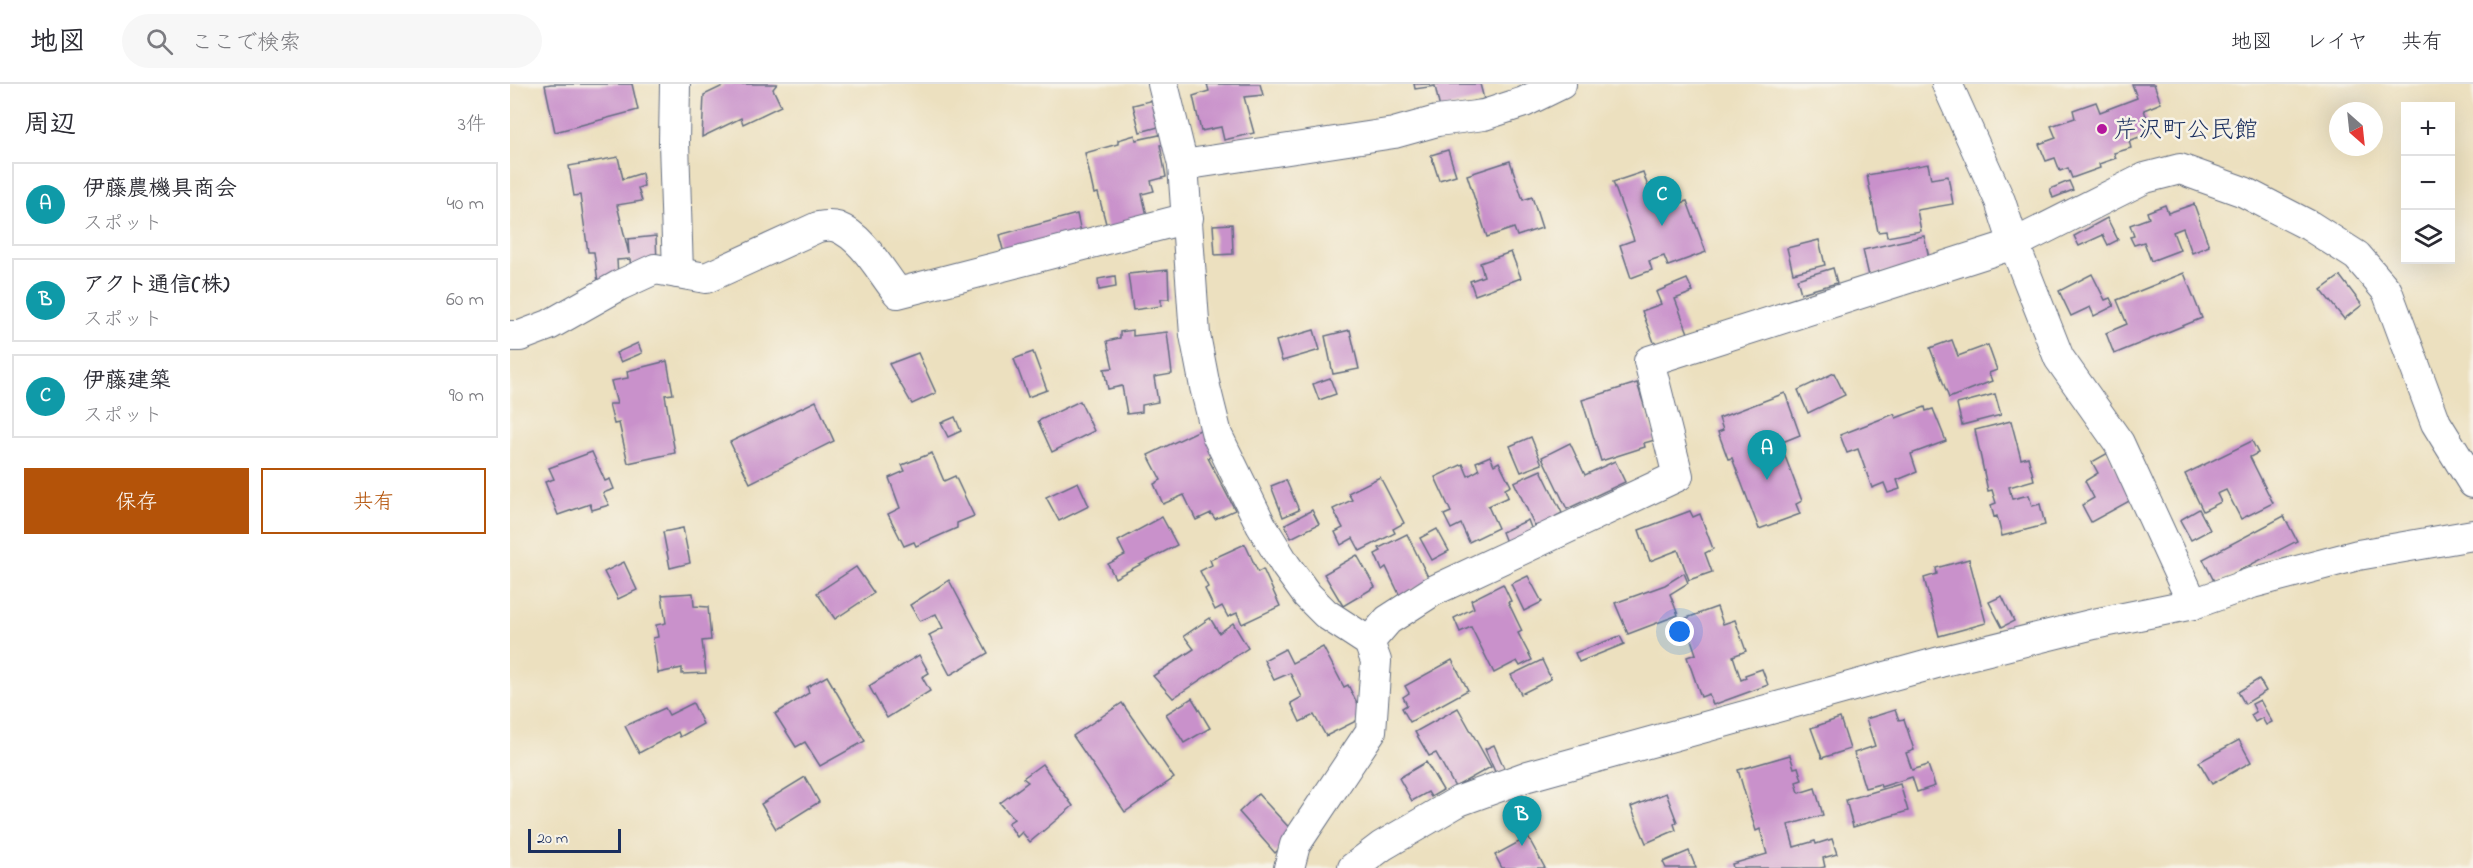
<!DOCTYPE html>
<html lang="ja">
<meta charset="utf-8">
<style>
body{margin:0;font-family:"Indie Flower","Klee One",sans-serif;background:#f7f7f7;color:#2b2b33}
.controls{position:absolute;right:18px;top:18px;display:grid;overflow:hidden;border-radius:0px;box-shadow:0 6px 24px #0002}
.controls button{width:54px;height:54px;display:grid;place-items:center;padding:0;border:0;border-bottom:2px solid #e1e1e2;background:#fff;color:#2b2b33;font:30px sans-serif}
.compass{position:absolute;left:1819px;top:18px;width:54px;height:54px;border-radius:50%;background:#fff;box-shadow:0 6px 24px #0002;rotate:153deg}
.scale{position:absolute;left:18px;bottom:15px;width:93px;box-sizing:border-box;padding-left:6px;border:3px solid #1b2f5e;border-top:0;font-size:16px;line-height:21px;white-space:nowrap;color:#1b2f5e;-webkit-text-stroke:4px #f7f3e8;paint-order:stroke}
.you{position:absolute;left:1170px;top:548px;width:21px;height:21px;margin:-15px;border:4px solid #fff;border-radius:50%;background:#1a73e8;box-shadow:0 0 0 9px #1a73e833}
.badge{display:grid;place-items:center;width:39px;height:39px;border-radius:50%;background:#b45309;color:#fff;font-size:20px;font-weight:700}
.pin{position:absolute;translate:-50% -50px;filter:drop-shadow(0 2px 3px #0008)}
.pin::after{content:'';position:absolute;top:32px;width:21px;height:18px;background:inherit;clip-path:polygon(0 0,100% 0,50% 100%)}
.list{margin:0;padding:0;list-style:none}
h2{display:flex;justify-content:space-between;align-items:center;height:78px;margin:0;padding:0 24px;font-size:26px}
h2 small{font-size:20px;font-weight:400;color:#7c7c81}
.list li{display:grid;grid-template-columns:39px 1fr auto;gap:18px;align-items:center;box-sizing:border-box;height:84px;margin:0 12px 12px;padding:0 12px;border:2px solid #e1e1e2;border-radius:0px}
.list b{display:block;font-size:22px;white-space:nowrap}
.list p{margin:0;font-size:20px;white-space:nowrap;color:#7c7c81}
.list em{font-size:20px;font-style:normal;color:#7c7c81}
.actions{display:flex;gap:12px;padding:18px 24px}
.actions a{flex:1;padding:14px 0;border:2px solid #b45309;border-radius:0px;text-align:center;font-size:21px;color:#b45309}
.actions .main{background:#b45309;color:#fff}
.icon{flex:none;width:33px;height:33px;fill:none;stroke:currentColor;stroke-width:2;stroke-linecap:round;stroke-linejoin:round}
.map{position:relative;flex:none;width:1963px;height:784px;overflow:hidden}
header{display:flex;align-items:center;gap:36px;box-sizing:border-box;height:84px;padding:0 30px;background:#fff;border-bottom:2px solid #e1e1e2}
header strong{font-size:28px}
nav{display:flex;gap:33px;margin-inline-start:auto;font-size:21px}
.search{width:420px;height:54px;background:#f7f7f7;display:flex;align-items:center;gap:15px;box-sizing:border-box;padding:0 21px;border-radius:33px;color:#7c7c81;font-size:22px}
main{display:flex}
aside{flex:1;background:#fff}
.map>svg:first-child{display:block}
</style>
<header>
<strong>地図</strong>
<div class="search"><svg class="icon" aria-label="search" viewBox="0 0 24 24"><circle cx="10" cy="10" r="6"/><path d="M15 15l6 6"/></svg>ここで検索</div>
<nav><a>地図</a><a>レイヤ</a><a>共有</a></nav>
</header>
<main>
<aside>
<h2>周辺<small>3件</small></h2>
<ul class="list">
<li><span class="badge" style="background:#0f9aa8">A</span><div><b>伊藤農機具商会</b><p>スポット</p></div><em>40 m</em></li>
<li><span class="badge" style="background:#0f9aa8">B</span><div><b>アクト通信(株)</b><p>スポット</p></div><em>60 m</em></li>
<li><span class="badge" style="background:#0f9aa8">C</span><div><b>伊藤建築</b><p>スポット</p></div><em>90 m</em></li>
</ul>
<div class="actions"><a class="main">保存</a><a>共有</a></div>
</aside>
<div class="map">
<svg width="1963" height="784" viewBox="0 0 1963 784">
<rect width="100%" height="100%" fill="#f7f3e8"/>
<filter id="ink" filterUnits="userSpaceOnUse"><feTurbulence type="fractalNoise" baseFrequency=".0167" numOctaves="2"/><feDisplacementMap in="SourceGraphic" scale="12" xChannelSelector="R" yChannelSelector="G"/><feConvolveMatrix kernelMatrix="1 2 1 2 8 2 1 2 1" color-interpolation-filters="sRGB"/></filter>
<filter id="wash" filterUnits="userSpaceOnUse"><feTurbulence type="fractalNoise" baseFrequency=".008" numOctaves="4" result="noise"/><feDisplacementMap in="SourceGraphic" scale="24" xChannelSelector="R" yChannelSelector="G"/><feGaussianBlur stdDeviation="1.35" result="paint"/><feColorMatrix in="noise" values="0 0 0 0 0 0 0 0 0 0 0 0 0 0 0 0 0 1.4 0 .05"/><feComposite in="paint" operator="in"/></filter>
<g filter="url(#wash)">
<rect width="100%" height="100%" fill="#ece0bf"/>
<g id="blocks">
<g fill="#c991cb">
<path d="M41,0h81l6,26 -83,22 -10,-47z"/>
<path d="M212,0h55l-4,5 8,17 -38,18 -2,-6 -39,19 2,-42 19,-9z"/>
<path d="M697,0h53l3,11 -19,2 10,36 -30,7 -3,-13 -20,4 -8,-35 16,-5z"/>
<path d="M904,0h66l4,15 -44,10 -5,-23 -20,3z"/>
<path d="M1622,0h22l7,19 -17,7 8,22 -23,9 2,7 -17,5 2,5 -17,6 1,4 -28,10 -4,-10 -8,3 -5,-13 -9,3 -7,-17 17,-6 -5,-12 24,-8 -2,-8 23,-8 4,10 37,-14z"/>
<path d="M644,16l8,26 -22,6 -7,-27z"/>
<path d="M654,50l2,11h-6l6,32 -15,4 3,10 -12,3 7,30 -40,11 -11,-42 -4,1 -9,-41 33,-9v-4l17,-5 1,5z"/>
<path d="M938,66l8,25 -17,5 -8,-25z"/>
<path d="M108,73l5,22 19,-6 2,13 -6,2 4,13 -25,4 12,49 -1,-15 28,-3 1,28 -26,5 -1,-10 -13,1 1,16 -20,6 -4,-30h-6l-8,-57 -6,1 -5,-30z"/>
<path d="M1000,77l13,39 9,-3 10,31 -25,8 -3,-8 -27,9 -20,-62z"/>
<path d="M1418,80l3,15 17,-3 5,28 -36,6 4,21 -34,6 -1,-6 -8,1 -11,-57z"/>
<path d="M1133,88l13,39 31,-10 19,51 -38,14 -4,-10 -15,5 3,9 -21,8 -11,-33 14,-5 -21,-58z"/>
<path d="M1559,97l4,9 -20,8 -3,-9z"/>
<path d="M1684,120l15,42 -17,7 -9,-25 -10,4 7,18 -29,11 -7,-19 -10,3 -4,-8 4,-1 -4,-11 19,-7 -2,-6 18,-7 3,8z"/>
<path d="M567,130l5,23 -77,20 -6,-22z"/>
<path d="M1597,134l11,22 -10,5 -5,-10 -24,11 -5,-10z"/>
<path d="M722,140l1,30 -18,1 -2,-30z"/>
<path d="M1414,152l6,26 -61,14 -6,-26z"/>
<path d="M1309,156l6,25 -32,8 -6,-25z"/>
<path d="M1001,168l10,26 -46,17 -5,-14 14,-5 -4,-13z"/>
<path d="M1323,184l4,15 -36,10 -4,-14z"/>
<path d="M658,186l1,29h-8v7l-28,4 -5,-36z"/>
<path d="M1674,189l18,45 -88,36 -8,-21 21,-9 -10,-24z"/>
<path d="M1582,190l13,26 5,-2 4,8 -20,10 -4,-9 -19,9 -12,-25z"/>
<path d="M605,192l1,11 -17,3 -1,-11z"/>
<path d="M1830,192l22,29 -18,14 -23,-29z"/>
<path d="M1177,195l6,13 -18,7 13,34 -33,12 -13,-34 19,-7 -5,-12z"/>
<path d="M623,246v6l34,-4 5,42 -18,3 4,25 -16,3v7l-15,2 -5,-28 -14,3 -4,-20 9,-1 -6,-27 13,-3v-6z"/>
<path d="M804,246l6,20 -38,11 -6,-20z"/>
<path d="M840,246l9,39 -26,5 -8,-38z"/>
<path d="M1442,256l6,16 30,-11 9,25 -8,3 3,8 -43,17 -19,-50z"/>
<path d="M128,259l4,10 -21,9 -5,-9z"/>
<path d="M523,268l14,38 -19,7 -14,-38z"/>
<path d="M408,269l18,40 -24,11 -23,-40z"/>
<path d="M157,277l6,33 -8,1 10,58 -47,10 -9,-40 -5,1 -5,-20h8l-6,-23 17,-3 -1,-7z"/>
<path d="M1324,289l11,22 -37,18 -10,-23z"/>
<path d="M820,294l6,16 -17,6 -6,-16z"/>
<path d="M1127,299l18,57 -11,3 1,4 -44,14 -19,-61z"/>
<path d="M1275,309l15,42 -20,8 22,58 -6,3 4,10 -41,15 -27,-71 -4,1 -10,-27 5,-2 -4,-12z"/>
<path d="M1485,310l6,21 -39,10 -5,-21z"/>
<path d="M306,317l18,40 -84,42 -20,-41z"/>
<path d="M570,317l14,30 -42,21 -14,-31z"/>
<path d="M1415,323l1,4 7,-2 13,32 -35,13 6,18 -20,8 3,9 -12,4 -4,-10 -12,5 -14,-39 -11,4 -7,-18 54,-21 2,4z"/>
<path d="M445,333l6,14 -13,6 -7,-14z"/>
<path d="M1501,337l10,38 7,-2 6,23 -25,7 3,12 17,-4 3,11 8,-2 5,21 -43,11 -5,-20 -3,1 -3,-12 5,-2 -4,-13 -4,1 -13,-61z"/>
<path d="M694,344l12,26 -8,4 27,52 -20,9 -4,-6 -15,7 -12,-25 -21,9 -9,-20 7,-4 -13,-25z"/>
<path d="M1021,353l11,27 -21,8 -11,-26z"/>
<path d="M1742,357l6,12 -8,4 23,46 -32,16 -15,-29 -9,4 4,8 -18,9 -18,-37z"/>
<path d="M1060,359l15,32 30,-14 10,21 -58,27 -25,-52z"/>
<path d="M82,368l13,29 5,-2 4,10 -11,4 6,12 -17,5 -2,-6 -32,11 -13,-33 9,-3 -5,-11z"/>
<path d="M422,369l12,28 11,-5 19,40 -17,7v5l-41,18 -2,-4 -10,4 -16,-32 12,-6 -11,-30 16,-7 -3,-6z"/>
<path d="M1598,369l25,46 -42,23 -9,-17 12,-7 -9,-17 13,-8 -6,-11z"/>
<path d="M980,372l4,9 5,-3 12,24 -6,3 3,8 -20,9 10,22 -29,14 -8,-18 -10,5 -7,-14 7,-3 -16,-35 28,-13 5,12 11,-6 -3,-8z"/>
<path d="M1031,386l21,43 -6,3 2,4 -18,9 -2,-4 -3,1 -21,-44z"/>
<path d="M870,393l24,46 -11,6 2,4 -35,18 -7,-13 -12,7 -6,-13 8,-4 -10,-19 19,-9 -4,-7z"/>
<path d="M776,396l13,30 -16,7 -12,-31z"/>
<path d="M568,398l11,24 -30,15 -13,-24z"/>
<path d="M1689,425l11,21 -19,10 -11,-20z"/>
<path d="M802,426l7,14 -28,14 -6,-14z"/>
<path d="M1180,427l3,6 7,-3 13,35 -8,4 7,19 -23,8 -11,-30 -28,11 -11,-31z"/>
<path d="M1774,432l13,25 -82,42 -12,-24z"/>
<path d="M652,433l15,28 -62,33 -7,-14 17,-9 -7,-14z"/>
<path d="M1018,436l5,13 -26,12 -5,-13z"/>
<path d="M173,444l7,35 -20,5 -7,-36z"/>
<path d="M927,445l12,22 -17,9 -12,-22z"/>
<path d="M897,450l23,47 -30,15 -14,-29 -4,3 -7,-16 6,-3 -2,-3z"/>
<path d="M735,460l13,28 5,-3 17,37 -38,18 -5,-11 -9,4 -6,-11 -7,4 -10,-21 3,-2 -8,-16 12,-6 -2,-5z"/>
<path d="M847,471l18,32 -32,19 -19,-32z"/>
<path d="M1459,475l17,64 -47,13 -15,-58 13,-4 -1,-6z"/>
<path d="M114,478l13,28 -19,9 -14,-27z"/>
<path d="M346,483l18,26 -39,26 -18,-26z"/>
<path d="M1174,489l4,10 -18,11 8,21 -50,19 -13,-31 50,-18z"/>
<path d="M1018,492l14,26 -18,9 -13,-27z"/>
<path d="M439,496l39,73 -38,22 -21,-40 14,-7 -7,-14 -16,7 -10,-16z"/>
<path d="M993,500l8,17 -3,1 14,29 -4,2 14,27 -12,6 -3,-5 -23,12 -23,-46 -11,5 -6,-14 20,-10 -3,-8z"/>
<path d="M183,509l1,13 14,1 3,33 -9,1 4,32 -24,1v-6l-24,5 -5,-35 5,-1 -2,-12 10,-2 -4,-28z"/>
<path d="M1492,512l12,25 -12,6 -13,-25z"/>
<path d="M1207,523l6,17 12,-4 11,31 -13,5 8,24 5,-2 -1,-3 17,-6 6,16 -55,20 -4,-11 -8,3 -14,-40 9,-3 -12,-35z"/>
<path d="M700,534l9,15 14,-10 15,25 -75,50 -20,-22 41,-27 -10,-13z"/>
<path d="M1110,552l4,8 -45,18 -4,-9z"/>
<path d="M813,563l21,40 4,-2 16,32 -38,19 -12,-21 -14,7 -9,-19 11,-6 -12,-24 -16,7 -10,-20 21,-11 7,14z"/>
<path d="M409,571l10,18 -7,4 8,14 -43,27 -18,-32z"/>
<path d="M942,576l16,30 -58,32 -8,-14 5,-3 -4,-8 6,-4 -4,-7z"/>
<path d="M1032,576l9,19 -30,15 -10,-19z"/>
<path d="M317,592l38,65 -45,25 -15,-24 -9,5 -21,-33 34,-21 -2,-6z"/>
<path d="M1749,595l7,12 -21,13 -7,-12z"/>
<path d="M682,614l18,30 -26,15 -18,-29z"/>
<path d="M1750,616l12,22 -6,3 -4,-7 -7,4 -4,-7 5,-3 -4,-8z"/>
<path d="M183,619l10,21 -23,13 -2,-5 -39,21 -14,-27 40,-18 4,7z"/>
<path d="M612,619l52,75 -49,34 -52,-76z"/>
<path d="M948,624l33,59 -36,20 -19,-34 -7,3 -14,-24z"/>
<path d="M1385,626l4,10 5,-1 10,31 -8,3 6,17 16,-5 7,21 -18,6 -5,-15 -31,10 -1,-3 -15,4 -11,-35 21,-7 -9,-27z"/>
<path d="M1330,634l10,31 -28,9 -11,-30z"/>
<path d="M1729,656l12,22 -39,22 -13,-22z"/>
<path d="M984,661l11,25 -9,4 -11,-25z"/>
<path d="M1280,671l4,13 4,-1 4,13 -6,2 3,11 16,-5 8,27 -35,10 6,22 21,-6 1,3 16,-5 5,15 -14,4 2,9 -5,1h-87l-1,-4 35,-10 -7,-25 -4,2 -18,-61z"/>
<path d="M916,678l17,28 -12,7 -3,-5 -16,9 -13,-23z"/>
<path d="M532,680l31,42 -43,36 -8,-10 -5,5 -9,-14 6,-4 -14,-16 28,-21 -5,-4z"/>
<path d="M295,693l14,25 -43,27 -15,-25z"/>
<path d="M1390,700l8,27 -55,16 -7,-27z"/>
<path d="M1156,709l11,29 -3,2 2,6 -30,13 -15,-36z"/>
<path d="M748,710l37,40 -20,19 -36,-41z"/>
<path d="M1018,753l17,31h-43l-7,-13z"/>
<path d="M1179,767l7,17h-30l-3,-6z"/>
</g>
</g>
</g>
<g filter="url(#ink)">
<use href="#blocks" fill-opacity="0" stroke="#646d80" stroke-width="1.5"/>
<g fill="none" stroke-linecap="round" stroke-linejoin="round">
<defs>
<g id="street">
<path d="M165,0l-1,58 4,131"/>
<path d="M653,0l20,81 12,170 10,52 12,48 44,90 25,41 21,29 19,19 43,28 7,19 -5,70 -76,114 -6,23"/>
<path d="M1437,0l53,117 14,43 45,114 60,85 74,161"/>
<path d="M673,81l211,-32 43,-12 47,-6 40,-13 37,-18"/>
<path d="M0,252h10l29,-11 71,-40 35,-16 51,9 112,-51c6,-1 13,-2 19,0 26,10 44,45 61,66l290,-75"/>
<path d="M859,558l19,-22 45,-29 245,-115 -29,-115 365,-117 131,-66 35,-9 64,23 66,34 47,30 30,35 49,132 37,60"/>
<path d="M843,784l29,-22 77,-45 69,-25 412,-114 154,-38 99,-20 59,-21 106,-28 115,-20"/>
</g>
</defs>
<use href="#street" stroke="#646d80" stroke-width="32"/>
<use href="#street" stroke="#fff" stroke-width="30"/>
</g>
</g>
<circle fill="#b5179e" stroke="#f7f3e8" stroke-width="2" cx="1592" cy="45" r="6"/>
<g text-anchor="middle" stroke-width="5" stroke-linejoin="round" paint-order="stroke">
<g font-size="24" fill="#1b2f5e" stroke="#f7f3e8" text-anchor="start">
<text x="1604" y="53">芹沢町公民館</text>
</g>
</g>
</svg>
<div class="controls">
<button>+</button>
<button>−</button>
<button><svg class="icon" aria-label="layers" viewBox="0 0 24 24"><path d="M12 4l9 5-9 5-9-5zM3 14l9 5 9-5"/></svg></button>
</div>
<svg class="compass" viewBox="-18 -18 36 36"><path d="M0-13l5 13h-10z" fill="#e53935"/><path d="M0 13l5-13h-10z" fill="#7c7c81"/></svg>
<div class="scale">20 m</div>
<div class="you"></div>
<div class="pin badge" style="left:1257px;top:396px;background:#0f9aa8">A</div>
<div class="pin badge" style="left:1012px;top:762px;background:#0f9aa8">B</div>
<div class="pin badge" style="left:1152px;top:142px;background:#0f9aa8">C</div>
</div>
</main>
